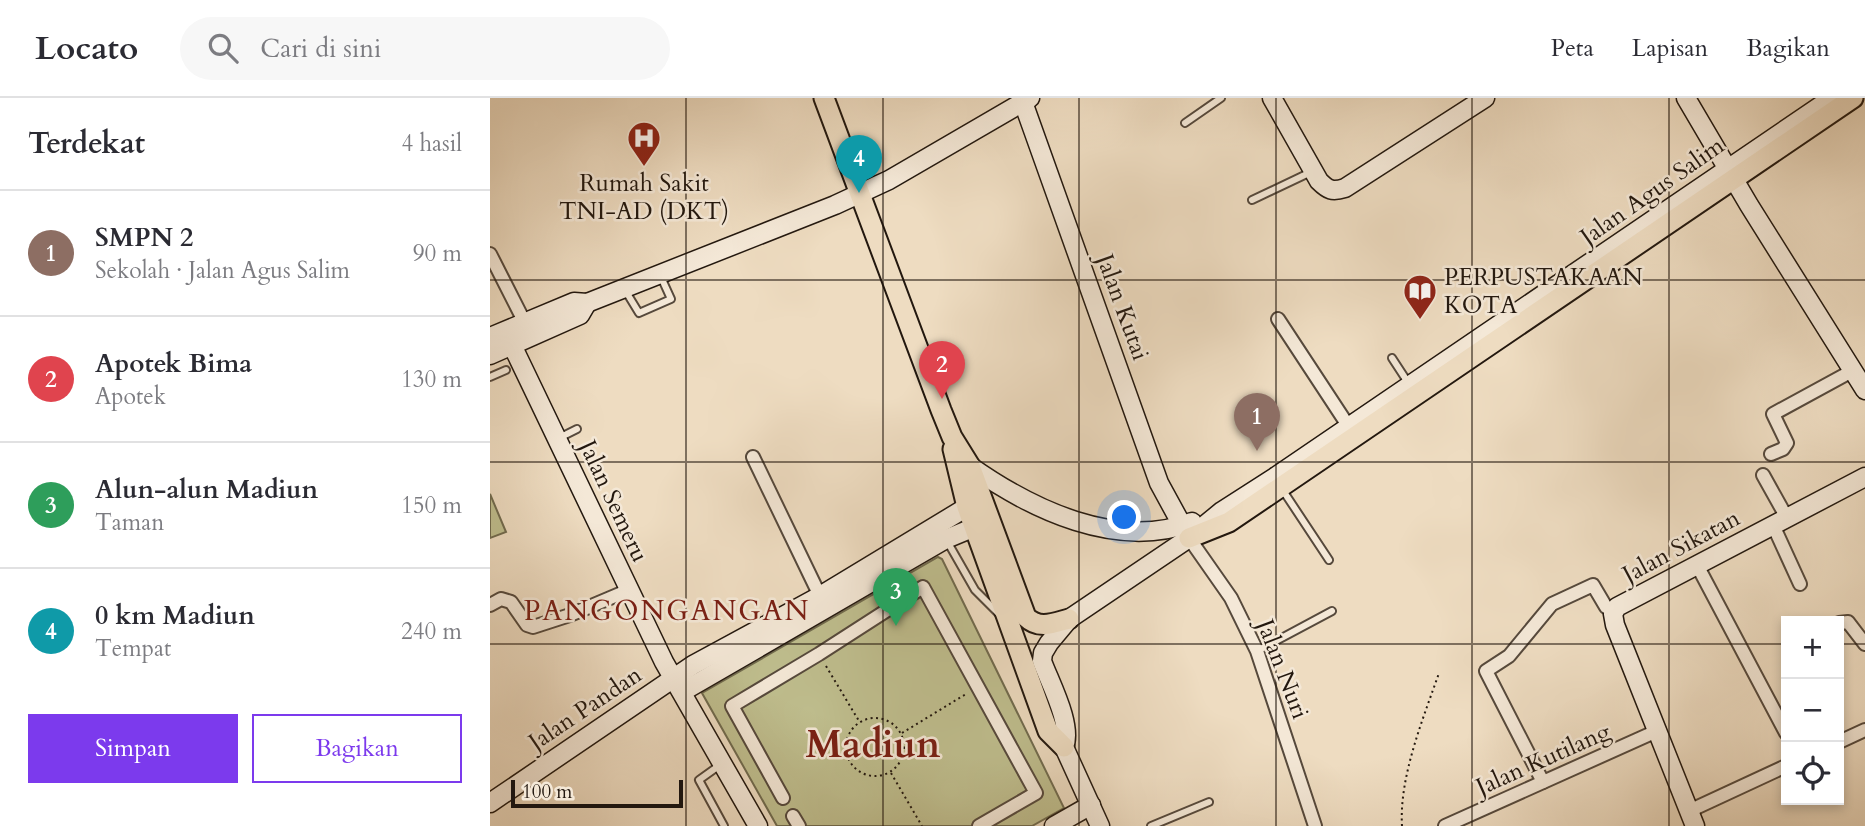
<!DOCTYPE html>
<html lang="id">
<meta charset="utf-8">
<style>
body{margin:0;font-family:Cardo,serif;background:#f7f7f7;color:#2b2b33}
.controls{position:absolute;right:21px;bottom:21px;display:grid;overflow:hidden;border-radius:0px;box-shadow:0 4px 10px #0003}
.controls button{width:63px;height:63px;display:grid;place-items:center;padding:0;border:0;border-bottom:2px solid #e1e1e2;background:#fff;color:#2b2b33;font:35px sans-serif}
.scale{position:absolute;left:21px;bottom:18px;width:172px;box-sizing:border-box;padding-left:7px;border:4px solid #23180f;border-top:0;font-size:19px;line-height:24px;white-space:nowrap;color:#23180f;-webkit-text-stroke:5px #f4e8d7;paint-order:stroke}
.you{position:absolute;left:635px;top:420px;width:24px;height:24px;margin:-18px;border:5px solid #fff;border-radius:50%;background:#1a73e8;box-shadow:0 0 0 10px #1a73e833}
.badge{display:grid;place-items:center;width:46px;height:46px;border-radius:50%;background:#7c3aed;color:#fff;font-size:23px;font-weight:700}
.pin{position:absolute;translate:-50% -58px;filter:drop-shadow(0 2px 4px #0008)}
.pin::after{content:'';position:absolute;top:37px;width:24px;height:21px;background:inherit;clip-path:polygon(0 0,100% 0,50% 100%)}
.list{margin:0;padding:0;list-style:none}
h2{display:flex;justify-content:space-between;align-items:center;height:91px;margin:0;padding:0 28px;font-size:30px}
h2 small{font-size:23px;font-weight:400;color:#7c7c81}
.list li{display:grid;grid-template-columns:46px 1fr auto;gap:21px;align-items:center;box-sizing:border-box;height:126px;padding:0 28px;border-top:2px solid #e1e1e2}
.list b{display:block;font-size:26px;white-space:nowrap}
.list p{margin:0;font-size:23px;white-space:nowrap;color:#7c7c81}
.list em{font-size:23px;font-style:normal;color:#7c7c81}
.actions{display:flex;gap:14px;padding:21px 28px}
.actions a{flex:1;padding:16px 0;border:2px solid #7c3aed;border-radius:0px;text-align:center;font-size:24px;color:#7c3aed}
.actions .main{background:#7c3aed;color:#fff}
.icon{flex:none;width:38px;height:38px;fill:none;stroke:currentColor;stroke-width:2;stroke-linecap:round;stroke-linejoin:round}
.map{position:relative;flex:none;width:1375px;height:728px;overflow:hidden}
header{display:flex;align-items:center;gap:42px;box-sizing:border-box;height:98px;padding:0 35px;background:#fff;border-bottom:2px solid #e1e1e2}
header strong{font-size:33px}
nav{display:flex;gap:38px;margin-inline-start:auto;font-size:24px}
.search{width:490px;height:63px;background:#f7f7f7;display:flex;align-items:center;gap:18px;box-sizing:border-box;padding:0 24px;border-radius:38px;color:#7c7c81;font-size:26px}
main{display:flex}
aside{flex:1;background:#fff}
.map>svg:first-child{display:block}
</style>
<header>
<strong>Locato</strong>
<div class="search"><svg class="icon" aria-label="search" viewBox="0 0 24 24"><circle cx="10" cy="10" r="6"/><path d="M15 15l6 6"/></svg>Cari di sini</div>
<nav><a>Peta</a><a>Lapisan</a><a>Bagikan</a></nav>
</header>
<main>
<aside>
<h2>Terdekat<small>4 hasil</small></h2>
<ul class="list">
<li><span class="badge" style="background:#8d6e63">1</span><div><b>SMPN 2</b><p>Sekolah · Jalan Agus Salim</p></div><em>90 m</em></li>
<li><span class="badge" style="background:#e0444e">2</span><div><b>Apotek Bima</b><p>Apotek</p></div><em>130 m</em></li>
<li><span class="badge" style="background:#2e9e5b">3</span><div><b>Alun-alun Madiun</b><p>Taman</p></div><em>150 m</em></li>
<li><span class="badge" style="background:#0f9aa8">4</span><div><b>0 km Madiun</b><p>Tempat</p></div><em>240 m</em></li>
</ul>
<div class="actions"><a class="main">Simpan</a><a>Bagikan</a></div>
</aside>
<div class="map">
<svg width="1375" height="728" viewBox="0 0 1375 728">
<rect width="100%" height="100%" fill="#eedcc1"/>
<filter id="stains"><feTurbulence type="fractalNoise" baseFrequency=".00286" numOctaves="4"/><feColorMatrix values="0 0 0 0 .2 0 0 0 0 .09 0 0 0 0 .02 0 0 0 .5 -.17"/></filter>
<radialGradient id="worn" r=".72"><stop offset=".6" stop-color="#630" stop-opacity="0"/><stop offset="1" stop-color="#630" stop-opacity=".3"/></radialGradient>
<g fill="#bfbe8e" stroke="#716b4e" stroke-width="2">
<path d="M0,396l16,38 -16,6z"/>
<path d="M448,459l4,2 122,249 -32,18h-255l-75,-133z"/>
</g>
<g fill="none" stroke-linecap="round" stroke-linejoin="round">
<defs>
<g id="lane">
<path d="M695,25l36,-25"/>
<path d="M762,102l59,-28"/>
<path d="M135,192l14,23 32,-14 -10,-22"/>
<path d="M902,260l17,26"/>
<path d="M0,279l16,-7"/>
<path d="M69,340l18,-9"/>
<path d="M792,391l47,71"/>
<path d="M457,443l28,49 24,24"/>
<path d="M767,553l75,-40"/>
<path d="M230,667l-21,15 25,46"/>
<path d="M661,728l58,-24"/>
</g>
<g id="street">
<path d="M0,156l35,69"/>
<path d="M788,221l71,108"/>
<path d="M1281,356l12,-5 4,-6 -14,-29 79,-43"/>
<path d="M263,359l67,139"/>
<path d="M1273,377l24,43"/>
<path d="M1283,427l27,59"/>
<path d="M699,440l42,60 26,53 58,175"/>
<path d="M1207,467l89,168"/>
<path d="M0,507l11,-6 10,3 16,23 6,2 37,-12 59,-25"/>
<path d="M1349,525l9,-1 17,22"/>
<path d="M1349,644l26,-12"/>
<path d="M1053,684l-57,-111 23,-15 43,-52 41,-19 13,22 8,5"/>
<path d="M293,700l-51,-92 87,-52 104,-67 113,206 -57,33"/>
<path d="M1199,713l97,-45"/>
<path d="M303,718l6,10"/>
<path d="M955,728l214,-96"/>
</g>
<g id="secondary">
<path d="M782,0l47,83c9,9 13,11 26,7l140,-90"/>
<path d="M1196,0l63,107 116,185"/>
<path d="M533,4l136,381 30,55"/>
<path d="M0,239l84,-35 13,1 248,-98 54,-25 141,-82"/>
<path d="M22,247l152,317 94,164"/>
<path d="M0,257l90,-40 7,-12"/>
<path d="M480,368c61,43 147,85 222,56"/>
<path d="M192,594l264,-153 29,-12"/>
<path d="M0,705l203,-138 127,-69 147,-89"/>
<path d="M564,728l37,-21"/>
<path d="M610,728l-36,-79c9,-22 -14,-64 -22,-86l1,-8 6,-10 20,-24 120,-81 33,-27 53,-34 557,-379"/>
<path d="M1205,728l-80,-201 -2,-11 4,-7 248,-130"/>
</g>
<g id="primary">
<path d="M334,0l117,312 11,27 18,29 56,151c13,13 28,6 43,2"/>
<path d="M463,351l14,58 81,224 16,16"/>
<path d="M699,440l40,-16 624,-424"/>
</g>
</defs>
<use href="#lane" stroke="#56493c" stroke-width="10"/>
<use href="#street" stroke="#56493c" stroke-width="16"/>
<use href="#secondary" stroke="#23180f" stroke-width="21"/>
<use href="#primary" stroke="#23180f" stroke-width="23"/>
<g stroke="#23180f" stroke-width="2" stroke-dasharray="2 3.5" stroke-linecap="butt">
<path d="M336,568l33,55"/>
<circle cx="385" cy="649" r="29"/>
<path d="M412,635l64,-39"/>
<path d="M401,675l31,53"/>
<path d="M912,728c-3,-49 21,-107 37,-153"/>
</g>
<use href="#lane" stroke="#f4e8d7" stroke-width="6"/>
<use href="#street" stroke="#f4e8d7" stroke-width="12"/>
<use href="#secondary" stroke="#f4e8d7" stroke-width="18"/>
<use href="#primary" stroke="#eedcc1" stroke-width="19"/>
</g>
<path fill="none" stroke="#23180f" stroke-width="2" stroke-opacity="0.55" d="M196,0v728M393,0v728M589,0v728M786,0v728M982,0v728M1179,0v728M0,182h1375M0,364h1375M0,546h1296M1349,546h26"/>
<defs>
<symbol id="hospital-pin" viewBox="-11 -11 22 30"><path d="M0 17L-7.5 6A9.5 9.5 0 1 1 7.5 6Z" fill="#8f2418" stroke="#f4e8d7"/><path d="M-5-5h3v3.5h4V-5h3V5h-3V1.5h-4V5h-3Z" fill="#fff"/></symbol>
<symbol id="library-pin" viewBox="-11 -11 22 30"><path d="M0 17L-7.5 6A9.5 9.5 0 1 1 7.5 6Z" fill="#8f2418" stroke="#f4e8d7"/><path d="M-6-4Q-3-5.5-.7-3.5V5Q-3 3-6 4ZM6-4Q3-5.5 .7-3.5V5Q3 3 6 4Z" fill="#fff"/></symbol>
</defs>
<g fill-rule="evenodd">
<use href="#hospital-pin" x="135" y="21" width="38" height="52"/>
<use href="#library-pin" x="911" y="174" width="38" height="52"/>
</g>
<g text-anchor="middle" stroke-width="5" stroke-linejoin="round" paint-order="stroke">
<g font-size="24" fill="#23180f" stroke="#f4e8d7">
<text x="154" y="93">Rumah Sakit<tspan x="154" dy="28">TNI-AD (DKT)</tspan></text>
<text x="954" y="187" text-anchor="start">PERPUSTAKAAN<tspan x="954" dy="28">KOTA</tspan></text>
</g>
<g font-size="24" fill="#23180f" stroke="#f4e8d7">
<text transform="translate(1162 93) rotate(-35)" y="8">Jalan Agus Salim</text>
<text transform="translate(633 209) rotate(70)" y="8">Jalan Kutai</text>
<text transform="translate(124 403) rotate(65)" y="8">Jalan Semeru</text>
<text transform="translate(1191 448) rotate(-28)" y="8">Jalan Sikatan</text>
<text transform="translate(793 571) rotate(69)" y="8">Jalan Nuri</text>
<text transform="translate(95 610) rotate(-34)" y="8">Jalan Pandan</text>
<text transform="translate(1053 661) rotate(-24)" y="8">Jalan Kutilang</text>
</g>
<g font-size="28" letter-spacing="2" fill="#7a1f14" stroke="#f4e8d7">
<text x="177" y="522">PANGONGANGAN</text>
</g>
<g font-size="38" font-weight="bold" fill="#7a1f14" stroke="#f4e8d7">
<text x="383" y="659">Madiun</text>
</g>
</g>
<rect width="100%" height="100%" filter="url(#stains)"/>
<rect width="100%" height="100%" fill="url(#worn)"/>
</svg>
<div class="controls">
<button>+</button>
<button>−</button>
<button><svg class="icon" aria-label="locate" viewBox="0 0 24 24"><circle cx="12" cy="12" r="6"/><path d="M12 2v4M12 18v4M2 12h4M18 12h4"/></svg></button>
</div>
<div class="scale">100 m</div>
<div class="you"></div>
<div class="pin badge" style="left:767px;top:353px;background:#8d6e63">1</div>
<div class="pin badge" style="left:452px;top:301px;background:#e0444e">2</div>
<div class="pin badge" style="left:406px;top:528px;background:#2e9e5b">3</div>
<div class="pin badge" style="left:369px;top:95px;background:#0f9aa8">4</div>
</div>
</main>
